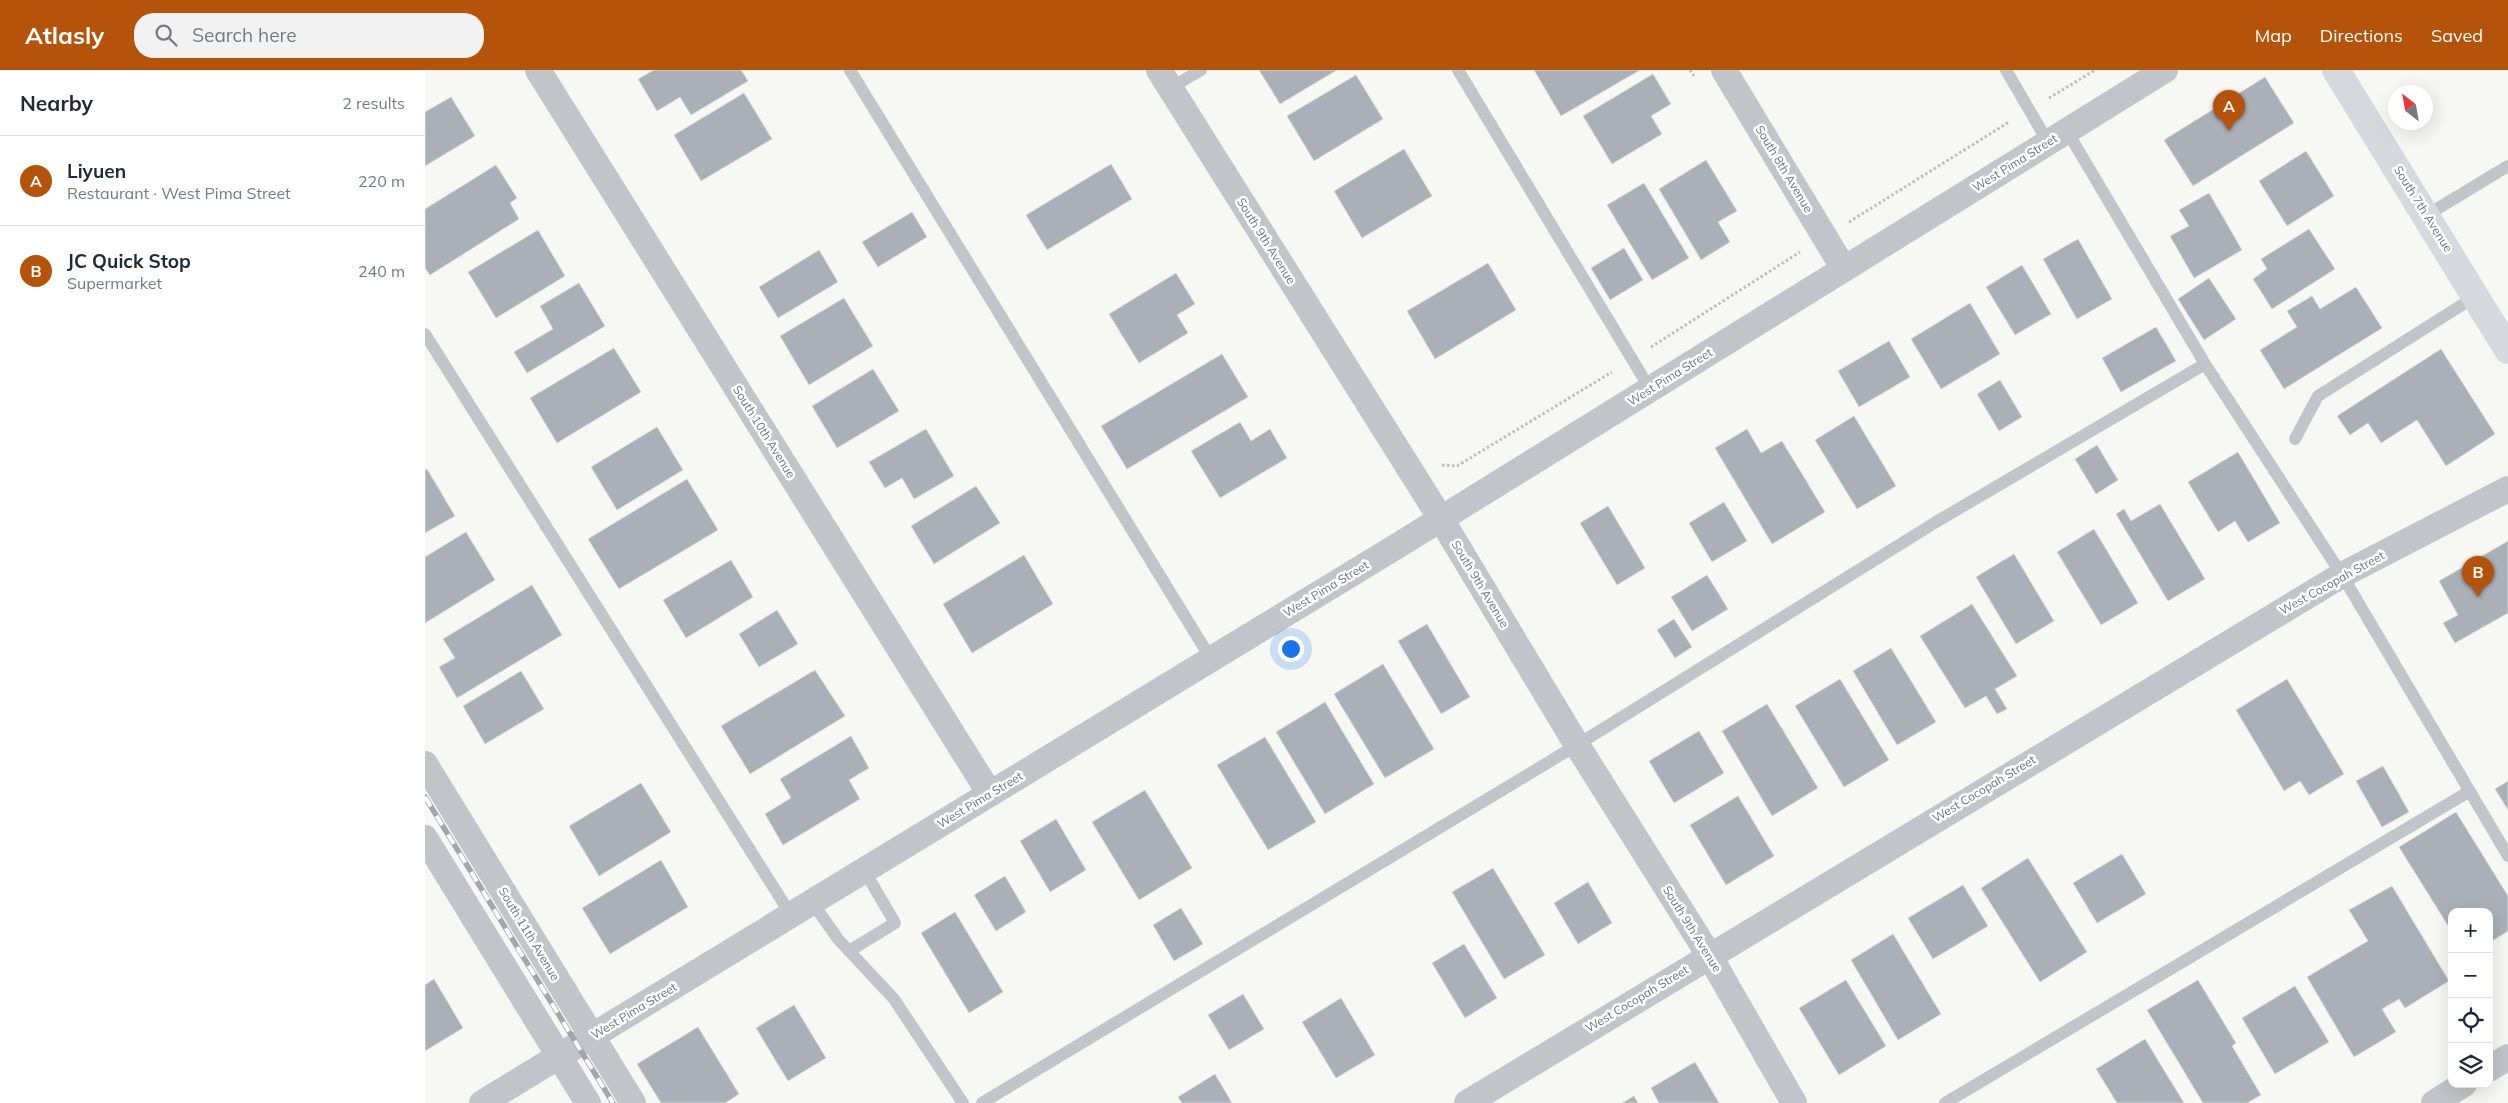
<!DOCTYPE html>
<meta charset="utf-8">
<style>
body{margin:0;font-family:Mulish,sans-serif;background:#f2f2f3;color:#1f2937}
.controls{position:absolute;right:15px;bottom:15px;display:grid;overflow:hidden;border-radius:10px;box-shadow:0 5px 20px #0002}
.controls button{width:45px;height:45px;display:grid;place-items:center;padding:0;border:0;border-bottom:1px solid #e0e1e3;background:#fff;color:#1f2937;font:25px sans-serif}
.compass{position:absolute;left:1963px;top:15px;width:45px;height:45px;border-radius:50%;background:#fff;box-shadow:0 5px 20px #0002;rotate:329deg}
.you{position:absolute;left:865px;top:578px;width:18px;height:18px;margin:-12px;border:4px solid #fff;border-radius:50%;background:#1a73e8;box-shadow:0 0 0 8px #1a73e833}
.badge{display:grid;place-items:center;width:32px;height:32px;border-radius:50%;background:#b45309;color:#fff;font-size:16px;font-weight:700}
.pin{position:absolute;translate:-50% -41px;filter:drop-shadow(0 1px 2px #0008)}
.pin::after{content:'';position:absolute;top:26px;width:18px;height:15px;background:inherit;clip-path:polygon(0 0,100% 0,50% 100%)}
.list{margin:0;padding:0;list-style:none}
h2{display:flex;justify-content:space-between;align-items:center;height:65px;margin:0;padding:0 20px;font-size:21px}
h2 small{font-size:16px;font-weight:400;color:#747a83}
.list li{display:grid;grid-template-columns:32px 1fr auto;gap:15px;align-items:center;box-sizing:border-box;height:90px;padding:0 20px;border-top:1px solid #e0e1e3}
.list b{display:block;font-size:19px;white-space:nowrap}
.list p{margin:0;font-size:16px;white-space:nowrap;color:#747a83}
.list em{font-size:16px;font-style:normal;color:#747a83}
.icon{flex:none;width:28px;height:28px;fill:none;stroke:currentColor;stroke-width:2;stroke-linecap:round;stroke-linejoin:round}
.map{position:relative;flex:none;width:2083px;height:1033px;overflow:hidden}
header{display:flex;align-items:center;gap:30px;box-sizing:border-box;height:70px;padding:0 25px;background:#b45309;color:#fff}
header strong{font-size:24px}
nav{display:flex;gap:28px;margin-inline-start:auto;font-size:18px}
.search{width:350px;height:45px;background:#f2f2f3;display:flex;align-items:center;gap:12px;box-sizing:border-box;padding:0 18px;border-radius:20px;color:#747a83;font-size:19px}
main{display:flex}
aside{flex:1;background:#fff}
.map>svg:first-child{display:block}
</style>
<header>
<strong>Atlasly</strong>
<div class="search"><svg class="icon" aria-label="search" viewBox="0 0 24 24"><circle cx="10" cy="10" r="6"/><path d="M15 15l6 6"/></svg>Search here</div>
<nav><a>Map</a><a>Directions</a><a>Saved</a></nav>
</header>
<main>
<aside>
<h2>Nearby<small>2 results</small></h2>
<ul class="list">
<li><span class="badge">A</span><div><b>Liyuen</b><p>Restaurant · West Pima Street</p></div><em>220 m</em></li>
<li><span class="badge">B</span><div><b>JC Quick Stop</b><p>Supermarket</p></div><em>240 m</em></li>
</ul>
</aside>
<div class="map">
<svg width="2083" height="1033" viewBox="0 0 2083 1033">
<rect width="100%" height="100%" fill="#f7f7f4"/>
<g fill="#aab0b7" stroke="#d8d9d7">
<path d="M229,0h87l7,11 -57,34 -11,-18 -23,14 -19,-32z"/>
<path d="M834,0h78l-57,34z"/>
<path d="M1109,0h106l-79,46z"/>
<path d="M1228,4l18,30 -20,12 11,18 -50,30 -29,-48z"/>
<path d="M931,5l27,44 -69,42 -27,-45z"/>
<path d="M1840,7l29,46 -101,63 -29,-46z"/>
<path d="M319,23l28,46 -71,42 -27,-46z"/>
<path d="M26,27l24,39 -50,30v-54z"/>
<path d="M979,79l28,47 -70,42 -28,-47z"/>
<path d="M1881,81l28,45 -47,30 -28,-45z"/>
<path d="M1281,90l31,51 -19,11 12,20 -29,18 -42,-71z"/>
<path d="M686,94l21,35 -85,51 -21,-35z"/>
<path d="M71,95l21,33 -7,5 9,16 -89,56 -5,-7v-59z"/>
<path d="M1219,113l45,75 -37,22 -45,-75z"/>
<path d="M1784,123l33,57 -48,28 -24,-42 19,-10 -10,-16z"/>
<path d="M487,142l15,25 -49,30 -16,-25z"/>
<path d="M1884,159l26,40 -63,40 -19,-30 14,-10 -6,-10z"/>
<path d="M113,160l27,46 -69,42 -28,-46z"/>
<path d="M1653,169l34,60 -35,20 -34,-60z"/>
<path d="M1199,178l19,32 -33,20 -19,-32z"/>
<path d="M394,180l19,32 -60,36 -19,-31z"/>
<path d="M1063,193l28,47 -81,49 -28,-48z"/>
<path d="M1597,195l29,49 -36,21 -29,-48z"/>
<path d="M751,203l19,31 -18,11 11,18 -49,30 -30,-49z"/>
<path d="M1784,208l27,41 -32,21 -26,-41z"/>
<path d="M154,213l26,43 -78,47 -13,-21 39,-23 -13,-23z"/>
<path d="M1931,217l26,41 -98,61 -24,-39 37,-23 -10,-16 25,-15 8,13z"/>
<path d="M419,228l29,48 -64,39 -29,-49z"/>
<path d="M1545,233l30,51 -59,35 -30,-50z"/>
<path d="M1731,257l20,34 -55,31 -19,-34z"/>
<path d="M1464,271l21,36 -51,30 -21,-36z"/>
<path d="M189,278l27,44 -84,51 -27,-45z"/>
<path d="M2016,279l54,85 -49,32 -29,-46 -36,23 -13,-20 -18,12 -13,-19z"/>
<path d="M797,284l26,43 -121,72 -26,-43z"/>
<path d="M448,299l26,42 -62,37 -25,-42z"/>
<path d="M1575,310l22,37 -23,14 -22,-37z"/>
<path d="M1429,346l42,70 -39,23 -42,-69z"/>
<path d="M815,352l11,19 19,-12 17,29 -67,40 -29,-47z"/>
<path d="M232,357l26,43 -66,40 -26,-43z"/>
<path d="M501,359l28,47 -40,23 -12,-21 -17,10 -16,-26z"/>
<path d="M1322,359l14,24 21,-12 43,71 -53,32 -57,-96z"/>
<path d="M1672,375l21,35 -22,14 -21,-35z"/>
<path d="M1813,382l42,71 -32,19 -13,-21 -17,11 -30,-50z"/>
<path d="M2,399l28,47 -30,17v-63z"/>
<path d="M262,409l31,51 -99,59 -31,-50z"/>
<path d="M551,416l24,37 -66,41 -23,-38z"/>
<path d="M1299,432l23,39 -35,21 -23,-39z"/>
<path d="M1735,434l45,75 -37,22 -52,-87 8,-5 7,12z"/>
<path d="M1183,436l37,62 -28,17 -37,-62z"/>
<path d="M1669,459l44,74 -37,22 -44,-73z"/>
<path d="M41,462l29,48 -70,43v-66z"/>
<path d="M2083,471v72l-53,30 -12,-20 15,-8 -19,-34z"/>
<path d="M1589,484l40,67 -38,23 -40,-67z"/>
<path d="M599,485l29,49 -81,49 -29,-49z"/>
<path d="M306,490l22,37 -67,41 -23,-38z"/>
<path d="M1282,505l21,34 -36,22 -21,-34z"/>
<path d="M107,515l30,50 -105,63 -18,-31 16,-9 -12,-19z"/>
<path d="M1547,534l45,72 -22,13 12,20 -10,5 -11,-18 -21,12 -45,-72z"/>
<path d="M352,540l21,34 -39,23 -20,-33z"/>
<path d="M1249,549l18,28 -17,11 -18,-28z"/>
<path d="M1002,554l43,73 -29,17 -43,-73z"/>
<path d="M1466,578l45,74 -39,23 -44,-74z"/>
<path d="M958,594l51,85 -49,29 -51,-84z"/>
<path d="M390,600l30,46 -95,58 -29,-48z"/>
<path d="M96,601l23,38 -59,35 -22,-38z"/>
<path d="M1415,609l49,81 -45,27 -49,-81z"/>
<path d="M1862,609l57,95 -35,21 -9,-14 -16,10 -48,-81z"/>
<path d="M900,632l49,82 -49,30 -49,-82z"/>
<path d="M1342,634l51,84 -46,28 -50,-85z"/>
<path d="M1274,661l25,42 -50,30 -25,-42z"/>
<path d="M426,666l18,32 -20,12 11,19 -77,46 -18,-31 26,-16 -11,-19z"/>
<path d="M840,667l51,85 -48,28 -51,-85z"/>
<path d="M1958,696l26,46 -27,15 -26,-46z"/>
<path d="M2083,711v29l-13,-21z"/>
<path d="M216,713l30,49 -72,44 -30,-50z"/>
<path d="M720,720l47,78 -53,32 -47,-78z"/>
<path d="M1313,726l36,60 -48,29 -36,-60z"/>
<path d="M2031,742l52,84v35l-19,12v-31h-37v20l-53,-85z"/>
<path d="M631,749l30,51 -36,22 -30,-51z"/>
<path d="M1697,784l24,40 -49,29 -24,-40z"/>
<path d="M1603,788l59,94 -47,30 -59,-94z"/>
<path d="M236,790l27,47 -78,47 -28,-46z"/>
<path d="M1068,798l52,87 -41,24 -52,-87z"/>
<path d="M580,806l21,36 -30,19 -22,-36z"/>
<path d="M1163,812l24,41 -34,21 -24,-41z"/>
<path d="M1538,815l25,41 -55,33 -25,-41z"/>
<path d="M1967,816l57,95 -44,27 -6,-9 -17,10 14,23 -42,25 -47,-80 61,-36 -19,-31z"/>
<path d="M756,838l22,36 -29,17 -21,-36z"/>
<path d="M530,842l48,80 -34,21 -48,-80z"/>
<path d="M1468,864l48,80 -43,26 -47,-80z"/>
<path d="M1039,874l33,54 -32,20 -33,-55z"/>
<path d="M9,909l29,49 -38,23v-66z"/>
<path d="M1421,910l40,66 -47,29 -40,-67z"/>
<path d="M1773,910l38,63 -4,3 29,49 -14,8h-44l-56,-93z"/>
<path d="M1870,916l34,56 -54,32 -33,-56z"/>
<path d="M818,924l21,35 -35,21 -21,-35z"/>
<path d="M916,928l34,57 -39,23 -34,-56z"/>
<path d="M369,935l32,53 -38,23 -32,-53z"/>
<path d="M273,957l41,67 -14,9h-64l-24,-39z"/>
<path d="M1720,969l39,64h-67l-21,-34z"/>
<path d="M1270,992l24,41h-60l-8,-15z"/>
<path d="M790,1004l17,29h-50l-4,-6z"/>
<path d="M1209,1026l4,7h-16z"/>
</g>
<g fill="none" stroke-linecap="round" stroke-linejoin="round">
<g stroke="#bbbdc0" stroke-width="3" stroke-dasharray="2.5 2.5" stroke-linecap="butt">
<path d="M1265,0l4,6"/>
<path d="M1624,28l46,-28"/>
<path d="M1424,152l160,-100"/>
<path d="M1226,277l149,-95"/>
<path d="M1017,395l15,1 155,-94"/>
</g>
<g stroke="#c1c4c8" stroke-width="12">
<path d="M425,0l361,589"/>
<path d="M1033,0l192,319"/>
<path d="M1581,0l42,72"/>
<path d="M745,18l31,-18"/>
<path d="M1642,61l138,233 137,211 166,281"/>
<path d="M2002,145l81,-49"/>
<path d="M0,264l366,581"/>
<path d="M1870,369l23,-43 158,-100"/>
<path d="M387,832l26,37 56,60 69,104"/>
<path d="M424,881l46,-28 -31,-53"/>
<path d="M557,1033l595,-358 359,-223 269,-158"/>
<path d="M1520,1033l525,-312"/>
</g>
<g stroke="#c1c4c8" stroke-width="26">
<path d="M113,0l452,724"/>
<path d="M734,0l282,449 136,226 132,210 85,148"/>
<path d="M1299,0l120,199"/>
<path d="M0,694l208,339"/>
<path d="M0,768l163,265"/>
<path d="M2064,999l19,-12"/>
<path d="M57,1033l920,-560 763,-473"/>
<path d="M1042,1033l875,-528 166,-86"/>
<path d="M2009,1033l30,-19"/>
</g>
<path stroke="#d5d8dc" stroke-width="28" d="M1911,0l172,280"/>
<defs>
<path id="rail" d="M0,727l188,306"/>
</defs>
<use href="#rail" stroke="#a2a7ad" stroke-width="5.5"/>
<use href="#rail" stroke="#fff" stroke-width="4" stroke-dasharray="11" stroke-linecap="butt"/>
</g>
<g text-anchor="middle" stroke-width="5" stroke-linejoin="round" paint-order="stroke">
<g font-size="12" fill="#687484" stroke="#fff">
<text transform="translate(1590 93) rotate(-32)" y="4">West Pima Street</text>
<text transform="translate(1359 99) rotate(59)" y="4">South 8th Avenue</text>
<text transform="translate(1998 139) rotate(58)" y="4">South 7th Avenue</text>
<text transform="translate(841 171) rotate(58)" y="4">South 9th Avenue</text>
<text transform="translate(1245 307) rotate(-32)" y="4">West Pima Street</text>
<text transform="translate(339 362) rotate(58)" y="4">South 10th Avenue</text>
<text transform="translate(1907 513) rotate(-29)" y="4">West Cocopah Street</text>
<text transform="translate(1055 514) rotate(59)" y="4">South 9th Avenue</text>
<text transform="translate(901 519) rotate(-31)" y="4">West Pima Street</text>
<text transform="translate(1559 719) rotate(-31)" y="4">West Cocopah Street</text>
<text transform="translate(555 730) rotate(-31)" y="4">West Pima Street</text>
<text transform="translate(1267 859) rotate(58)" y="4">South 9th Avenue</text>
<text transform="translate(104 864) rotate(59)" y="4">South 11th Avenue</text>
<text transform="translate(1212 929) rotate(-31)" y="4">West Cocopah Street</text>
<text transform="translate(209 941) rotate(-31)" y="4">West Pima Street</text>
</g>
</g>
</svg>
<div class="controls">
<button>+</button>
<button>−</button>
<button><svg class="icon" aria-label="locate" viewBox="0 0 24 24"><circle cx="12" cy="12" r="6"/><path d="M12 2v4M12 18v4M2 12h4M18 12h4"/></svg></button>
<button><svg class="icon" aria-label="layers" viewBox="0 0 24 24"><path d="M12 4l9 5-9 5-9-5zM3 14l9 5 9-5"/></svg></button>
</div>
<svg class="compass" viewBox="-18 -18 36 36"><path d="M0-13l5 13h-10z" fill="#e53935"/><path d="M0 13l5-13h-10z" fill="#747a83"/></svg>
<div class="you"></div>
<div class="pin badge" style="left:1804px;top:61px">A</div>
<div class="pin badge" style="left:2053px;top:527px">B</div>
</div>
</main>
